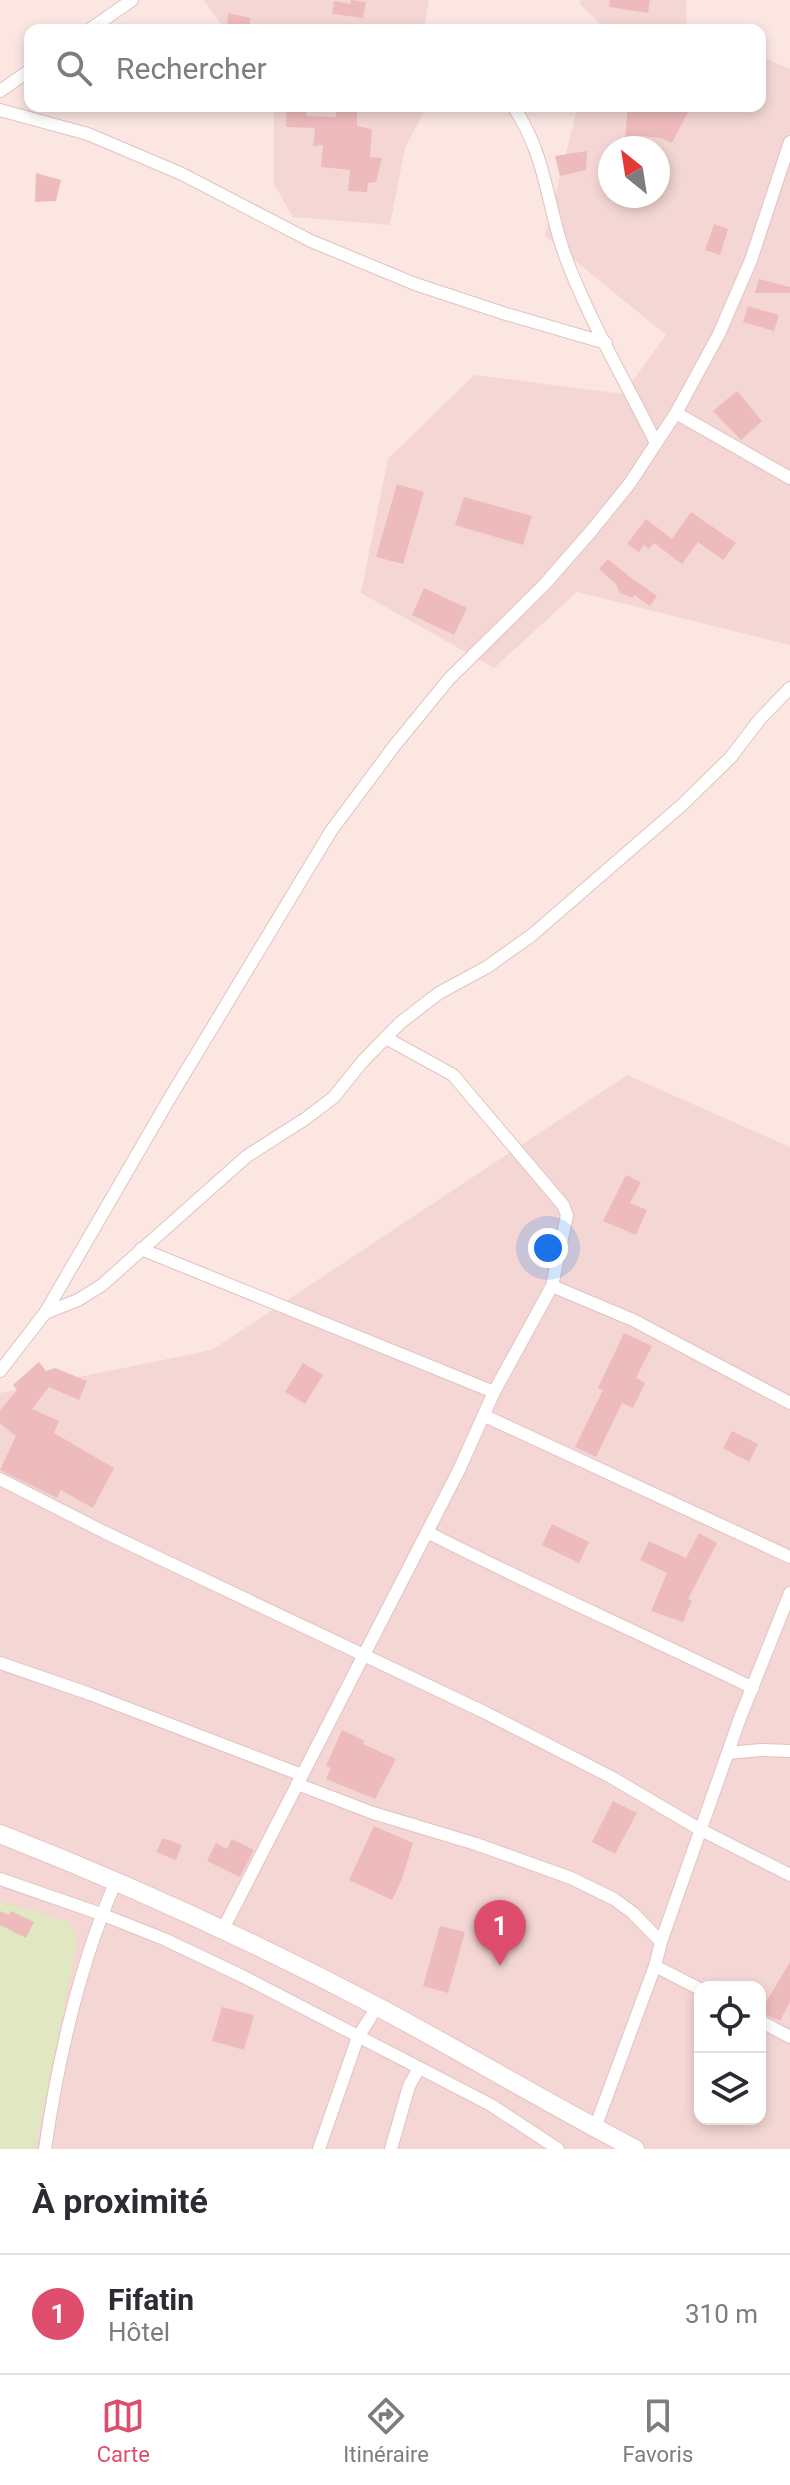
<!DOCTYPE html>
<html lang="fr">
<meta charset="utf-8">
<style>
body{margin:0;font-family:Roboto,sans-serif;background:#f2f2f3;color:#2b2b33}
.controls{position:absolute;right:24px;bottom:24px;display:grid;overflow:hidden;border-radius:16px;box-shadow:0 4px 12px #0003}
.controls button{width:72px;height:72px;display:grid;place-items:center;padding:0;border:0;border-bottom:2px solid #e1e1e2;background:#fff;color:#2b2b33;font:40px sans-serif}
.compass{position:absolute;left:598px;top:136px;width:72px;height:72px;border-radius:50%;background:#fff;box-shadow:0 4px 12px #0003;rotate:330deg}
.you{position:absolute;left:548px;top:1248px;width:28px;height:28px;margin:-20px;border:6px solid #fff;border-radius:50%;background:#1a73e8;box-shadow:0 0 0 12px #1a73e833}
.badge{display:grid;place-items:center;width:52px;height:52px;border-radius:50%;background:#de4d6c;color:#fff;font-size:26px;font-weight:700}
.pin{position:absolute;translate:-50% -66px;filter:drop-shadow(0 2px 4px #0008)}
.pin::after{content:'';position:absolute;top:42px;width:28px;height:24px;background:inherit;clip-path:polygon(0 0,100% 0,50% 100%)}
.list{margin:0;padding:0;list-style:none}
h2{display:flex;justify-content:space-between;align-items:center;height:104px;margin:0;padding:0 32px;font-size:34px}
h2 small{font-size:26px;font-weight:400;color:#7c7c81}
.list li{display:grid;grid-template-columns:52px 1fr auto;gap:24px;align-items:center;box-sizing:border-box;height:120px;padding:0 32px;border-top:2px solid #e1e1e2}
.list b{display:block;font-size:30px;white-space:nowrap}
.list p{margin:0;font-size:26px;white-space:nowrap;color:#7c7c81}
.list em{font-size:26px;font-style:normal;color:#7c7c81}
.icon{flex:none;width:44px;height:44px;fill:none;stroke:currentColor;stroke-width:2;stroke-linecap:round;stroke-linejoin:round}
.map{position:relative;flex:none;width:790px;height:2149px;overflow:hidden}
.search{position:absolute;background:#fff;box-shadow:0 4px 12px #0003;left:24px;right:24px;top:24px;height:88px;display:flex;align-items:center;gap:20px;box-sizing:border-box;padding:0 28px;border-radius:16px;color:#7c7c81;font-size:30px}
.sheet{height:224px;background:#fff}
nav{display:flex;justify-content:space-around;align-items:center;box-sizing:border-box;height:112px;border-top:2px solid #e1e1e2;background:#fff;font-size:22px;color:#7c7c81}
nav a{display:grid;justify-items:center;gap:4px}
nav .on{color:#de4d6c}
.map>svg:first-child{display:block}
</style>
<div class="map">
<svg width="790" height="2149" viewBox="0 0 790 2149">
<rect width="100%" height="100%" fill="#fbe6e2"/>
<g fill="#f4d7d4" fill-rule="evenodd">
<path d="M204,0h225l-5,30h-199z"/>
<path d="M581,0h105l1,25 12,5h-93l-27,-27z"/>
<path d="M760,56l30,13v576l-213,-53 -83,76 -133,-75 27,-134 86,-84 149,19 43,-59 -121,-99 31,-123 5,-7h179zM610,148h48v48h-48z"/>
<path d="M274,106h151v4l-20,38 -15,77 -97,-8 -19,-33z"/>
<path d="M627,1075l163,72v1002h-790v-756l212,-43zM700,1987h60v132h-60z"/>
</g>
<path fill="#e1e7c1" d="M0,1901l68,21 10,16 -43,211h-35z"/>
<g fill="#eebbbd">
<path d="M351,0l15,2 -3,16 -31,-4 2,-13 16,3z"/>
<path d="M610,0h40l-2,13 -39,-6z"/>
<path d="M228,13l23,5 -3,12h-21z"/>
<path d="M287,106h20l-1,10 30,1v-11h21v20l15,3 -2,28 12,1 -6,24 -8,1 -1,9 -19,-1 2,-21 -29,-3 2,-22 -10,1 2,-18 -29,-1z"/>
<path d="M628,106h63l-19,37 -12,-5 -19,-2 1,12h-18z"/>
<path d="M587,151l-1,19 -26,6 -5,-20z"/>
<path d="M36,173l25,7 -5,21 -21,1z"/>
<path d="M714,224l14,5 -8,26 -15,-5z"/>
<path d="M759,279l31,8v6h-35z"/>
<path d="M748,306l31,9 -5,16 -31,-9z"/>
<path d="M737,391l25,30 -21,19 -28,-29z"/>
<path d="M397,484l27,8 -21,72 -27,-7z"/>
<path d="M464,497l68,19 -9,29 -68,-20z"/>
<path d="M691,512l45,31 -13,17 -25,-18 -16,22 -28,-21 -5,6 -5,-4 -5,7 -12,-8 19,-25 26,20z"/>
<path d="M608,559l22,18 27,19 -7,10 -16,-11 -1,3 -13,-5 -4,-9 -17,-15z"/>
<path d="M424,588l43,20 -13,27 -42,-20z"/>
<path d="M626,1175l15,7 -11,21 17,7 -11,25 -33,-14z"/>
<path d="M624,1333l28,13 -16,32 9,5 -12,25 -11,-5 -26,54 -21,-10 28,-57 -5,-2z"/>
<path d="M39,1362l7,9 9,-3 32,13 -8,19 -30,-13 -17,22 27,12 -5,12 60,35 -21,40 -32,-18 -4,8 -57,-28 16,-34 -16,-13v-13l17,-20 -4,-5z"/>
<path d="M303,1363l20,12 -18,29 -20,-12z"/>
<path d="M732,1431l26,13 -9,18 -26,-14z"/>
<path d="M552,1524l37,18 -10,21 -37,-18z"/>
<path d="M699,1533l18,10 -29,56 4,1 -9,22 -32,-11 16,-38 -27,-13 9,-19 37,17z"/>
<path d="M342,1730l23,11 -2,3 33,15 -21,40 -49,-20 5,-11 -5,-2z"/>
<path d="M613,1801l24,12 -22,41 -23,-12z"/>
<path d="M374,1826l39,17 -11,36 -10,21 -43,-20z"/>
<path d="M163,1838l19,7 -6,15 -20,-8z"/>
<path d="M232,1839l22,11 -14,27 -33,-16 9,-18 11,6z"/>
<path d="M0,1911l9,4 2,-4 23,11 -8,16 -26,-13z"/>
<path d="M440,1926l25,6 -17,61 -25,-7z"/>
<path d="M790,1962v40l-10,19 -20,-9z"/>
<path d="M222,2007l32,8 -10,35 -32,-9z"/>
</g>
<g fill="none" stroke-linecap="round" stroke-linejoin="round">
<defs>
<g id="minor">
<path d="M89,30l43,-30"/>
<path d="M0,91l30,-21"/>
<path d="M513,106c32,47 33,92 50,144 22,63 63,132 93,193"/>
<path d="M0,110l88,24 94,40 129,67 104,43 91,30 100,29"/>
<path d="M676,413l114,65"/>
<path d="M141,1249l353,143"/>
<path d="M552,1286l81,34 157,83"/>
<path d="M45,1313l33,-13 24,-15 145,-129 58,-37 29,-22 28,-35 38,-39 39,-30 48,-26 45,-32 150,-130 49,-48 29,-38 30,-31"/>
<path d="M0,1371l45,-58 123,-212 163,-270 64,-86 54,-66 95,-94 49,-56 37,-46 46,-70 43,-79 32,-74 39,-118"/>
<path d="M485,1416l305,141"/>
<path d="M0,1479l104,53 380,180 127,65 90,53 89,45"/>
<path d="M427,1532c107,55 218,103 326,156"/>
<path d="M0,1663l90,31 212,81"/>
<path d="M728,1753l33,-3 29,1"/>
<path d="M297,1784l76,29 103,31 95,34 43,21 19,14 28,29"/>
<path d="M0,1879l101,35 63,25 78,37 249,129 67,44"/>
<path d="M223,1929l236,-459 35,-78 58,-106 15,-71 -4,-10 -110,-130 -67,-37"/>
<path d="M655,1966l45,23"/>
<path d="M760,2021l30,16"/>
<path d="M595,2128l60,-162 6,-24 79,-224 50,-125"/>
<path d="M45,2149c13,-90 34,-184 71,-268"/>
<path d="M319,2149l39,-112 19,-30"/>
<path d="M391,2149l18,-63 10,-18"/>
</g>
<path id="secondary" d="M0,1834c130,51 257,109 380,174 86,46 169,96 255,141"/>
</defs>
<use href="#minor" stroke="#e0c3c1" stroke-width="14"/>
<use href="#secondary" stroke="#e5c0be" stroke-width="20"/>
<use href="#minor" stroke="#fff" stroke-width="12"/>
<use href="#secondary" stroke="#fff" stroke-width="18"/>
</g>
</svg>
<div class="controls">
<button><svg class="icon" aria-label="locate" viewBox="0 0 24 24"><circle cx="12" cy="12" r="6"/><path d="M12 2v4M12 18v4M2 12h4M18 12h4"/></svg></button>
<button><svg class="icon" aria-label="layers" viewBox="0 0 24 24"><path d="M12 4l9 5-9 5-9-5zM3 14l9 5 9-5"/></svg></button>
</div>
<svg class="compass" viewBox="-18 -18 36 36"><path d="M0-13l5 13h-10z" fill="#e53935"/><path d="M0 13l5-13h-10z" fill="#7c7c81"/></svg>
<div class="you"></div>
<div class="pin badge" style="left:500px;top:1966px">1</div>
<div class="search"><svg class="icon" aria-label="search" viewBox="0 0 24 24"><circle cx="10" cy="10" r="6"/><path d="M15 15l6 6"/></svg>Rechercher</div>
</div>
<section class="sheet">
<h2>À proximité<small></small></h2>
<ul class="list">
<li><span class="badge">1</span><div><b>Fifatin</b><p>Hôtel</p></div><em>310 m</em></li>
</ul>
</section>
<nav>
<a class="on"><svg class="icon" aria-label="map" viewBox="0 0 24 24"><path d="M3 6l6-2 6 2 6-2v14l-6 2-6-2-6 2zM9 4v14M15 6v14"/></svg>Carte</a>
<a><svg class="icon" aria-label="directions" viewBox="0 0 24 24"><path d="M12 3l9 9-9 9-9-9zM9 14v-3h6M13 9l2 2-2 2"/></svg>Itinéraire</a>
<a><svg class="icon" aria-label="saved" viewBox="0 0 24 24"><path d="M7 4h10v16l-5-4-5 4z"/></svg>Favoris</a>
</nav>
